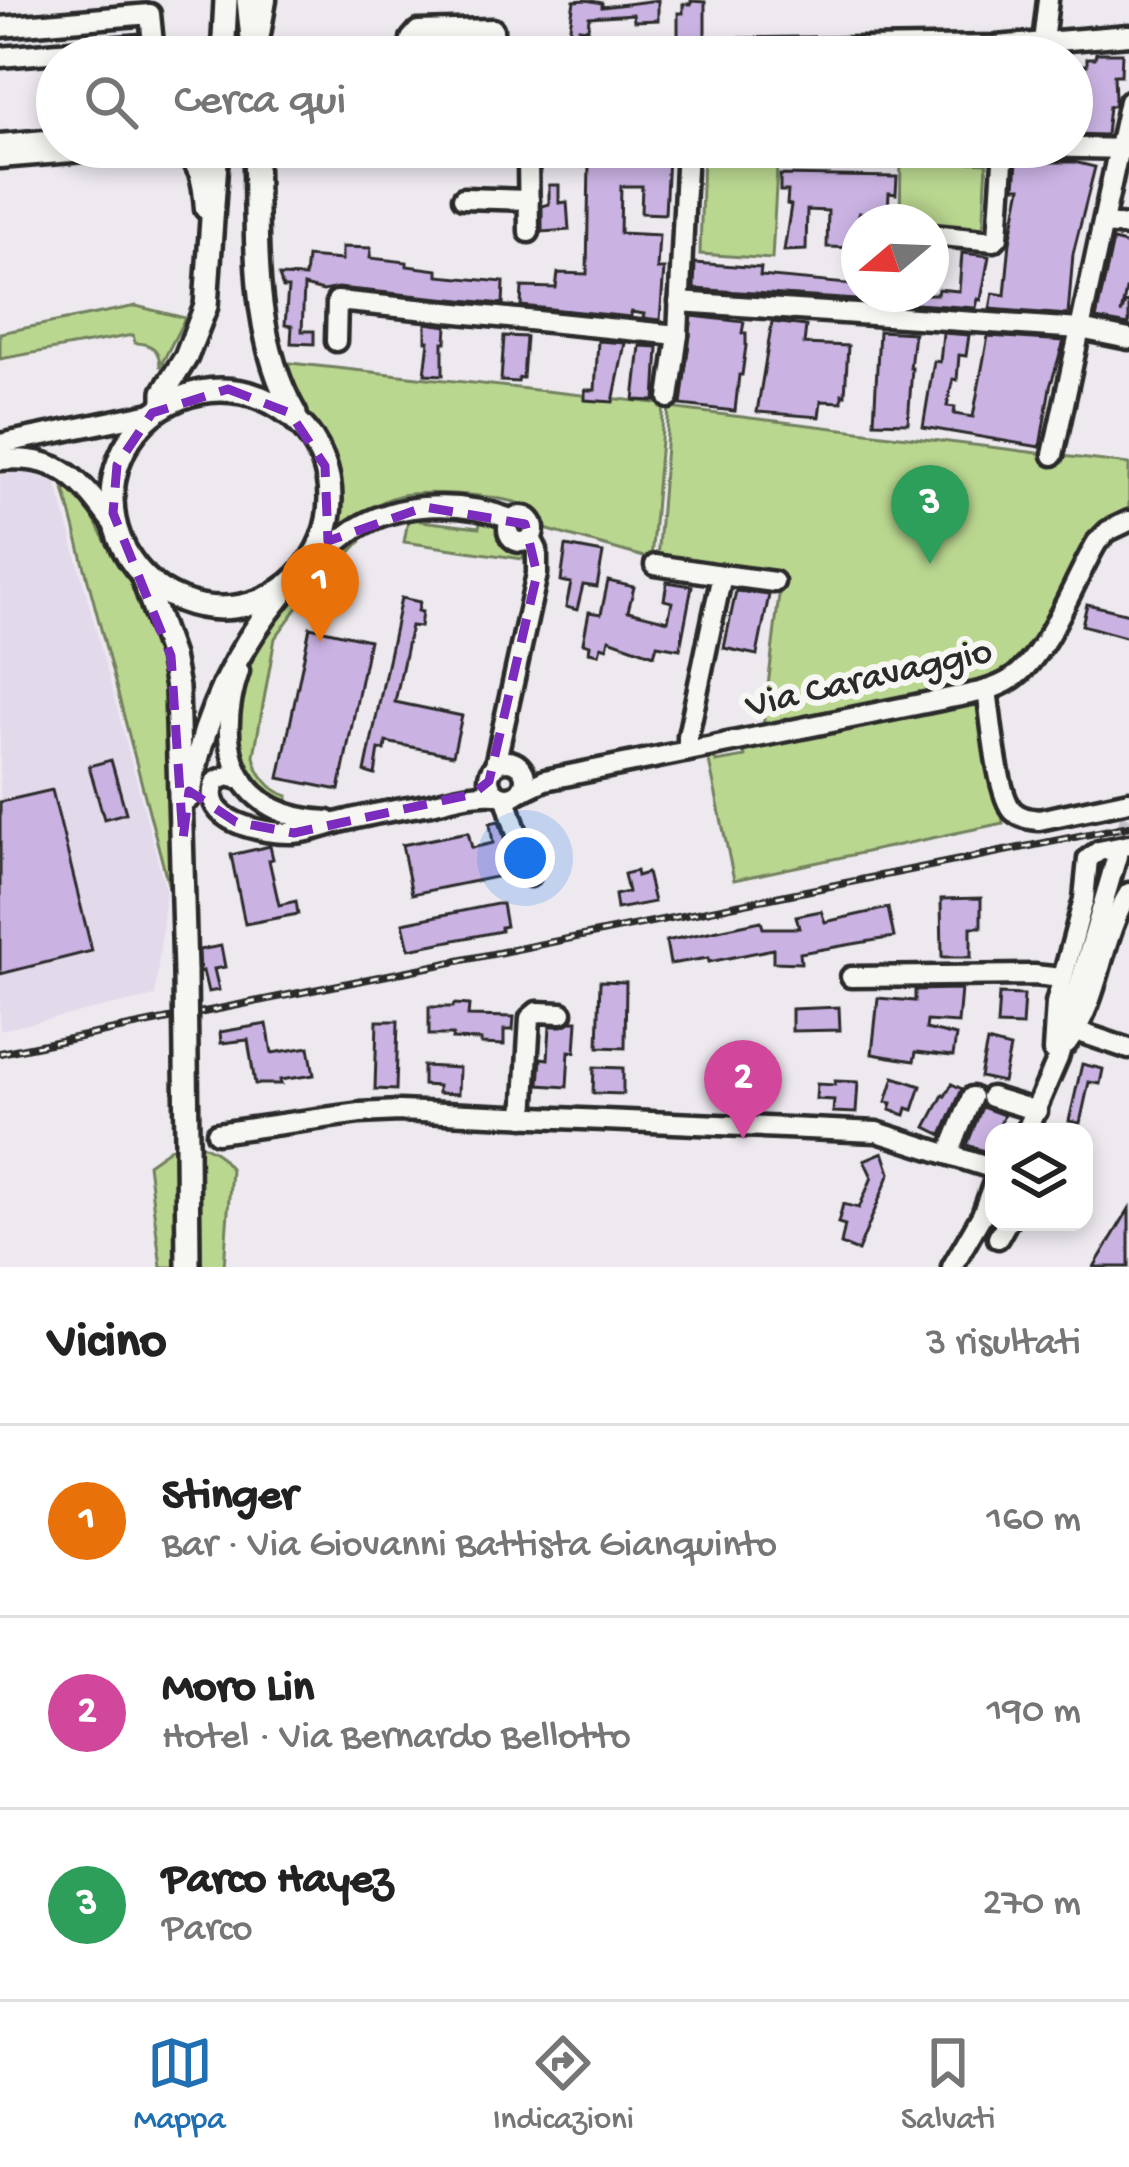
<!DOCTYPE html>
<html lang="it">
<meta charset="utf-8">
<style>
body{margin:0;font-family:"Gochi Hand",sans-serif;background:#f6f6f6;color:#222}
.controls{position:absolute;right:36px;bottom:36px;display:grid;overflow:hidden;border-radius:24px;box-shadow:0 6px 18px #0003}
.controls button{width:108px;height:108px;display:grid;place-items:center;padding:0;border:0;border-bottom:3px solid #e0e0e0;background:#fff;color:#222;font:60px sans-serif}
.compass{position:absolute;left:841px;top:204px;width:108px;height:108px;border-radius:50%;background:#fff;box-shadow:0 6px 18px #0003;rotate:251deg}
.you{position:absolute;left:525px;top:858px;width:42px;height:42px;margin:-30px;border:9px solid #fff;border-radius:50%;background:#1a73e8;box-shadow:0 0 0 18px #1a73e833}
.badge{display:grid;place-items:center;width:78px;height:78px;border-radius:50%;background:#1f6fb2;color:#fff;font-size:39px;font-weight:700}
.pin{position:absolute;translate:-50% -99px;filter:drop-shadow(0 3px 6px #0008)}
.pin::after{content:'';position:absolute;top:63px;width:42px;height:36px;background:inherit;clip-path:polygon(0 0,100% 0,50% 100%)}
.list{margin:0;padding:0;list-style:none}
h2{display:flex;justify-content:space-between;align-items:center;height:156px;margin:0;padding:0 48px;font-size:51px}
h2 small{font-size:39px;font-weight:400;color:#767676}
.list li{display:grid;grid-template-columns:78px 1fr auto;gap:36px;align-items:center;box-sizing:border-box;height:192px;padding:0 48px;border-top:3px solid #e0e0e0}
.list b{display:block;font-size:45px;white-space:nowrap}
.list p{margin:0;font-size:39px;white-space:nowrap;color:#767676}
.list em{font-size:39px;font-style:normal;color:#767676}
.icon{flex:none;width:66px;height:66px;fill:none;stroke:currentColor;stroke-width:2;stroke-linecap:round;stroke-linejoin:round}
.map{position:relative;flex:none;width:1129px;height:1267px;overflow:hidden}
.search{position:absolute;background:#fff;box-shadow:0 6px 18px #0003;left:36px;right:36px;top:36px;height:132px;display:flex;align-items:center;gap:30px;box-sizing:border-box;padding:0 42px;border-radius:66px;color:#767676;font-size:45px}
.sheet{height:732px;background:#fff}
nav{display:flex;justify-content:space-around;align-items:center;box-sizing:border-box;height:168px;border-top:3px solid #e0e0e0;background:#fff;font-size:33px;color:#767676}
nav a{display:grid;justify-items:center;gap:6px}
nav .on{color:#1f6fb2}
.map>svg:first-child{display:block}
</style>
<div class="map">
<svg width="1129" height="1267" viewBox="0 0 1129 1267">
<rect width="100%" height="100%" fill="#ede9ef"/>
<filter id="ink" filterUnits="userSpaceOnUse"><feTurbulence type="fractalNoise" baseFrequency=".00833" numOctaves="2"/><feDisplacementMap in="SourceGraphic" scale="24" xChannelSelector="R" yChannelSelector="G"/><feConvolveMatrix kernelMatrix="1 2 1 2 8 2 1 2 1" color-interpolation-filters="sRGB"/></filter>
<g filter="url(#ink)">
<path fill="#e2d9eb" d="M20,471l36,10 110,410 -11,105 -155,34v-555z"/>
<g fill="#bad790" stroke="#72815e" stroke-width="3">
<path d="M703,150h75l-6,109 -72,-5z"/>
<path d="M901,159l86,4 -4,69 -52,-5v-5h-31z"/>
<path d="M136,306l49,12 -25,49c0,-17 -8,-24 -25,-24l-2,-8 -133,24v-26z"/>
<path d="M281,362l383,42 -13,155 -106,-30c-1,-5 -4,-13 -8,-17 -17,-17 -116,-23 -139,-16 -25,7 -44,24 -65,40l6,-39 -2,-25z"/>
<path d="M669,408l460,56v44c-10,6 -23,13 -31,21 -47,51 -43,125 -114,155l-221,43 18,-148 -124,-19z"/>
<path d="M62,481l18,12 35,67 17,24 16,32 15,36 7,40v199z"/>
<path d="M409,515h10l1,6 59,7 2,-9c18,3 20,8 28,24l15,5 -1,11 -119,-17z"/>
<path d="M352,540l8,2 -59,61 -26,35 -21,117c2,18 16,36 34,41v7c-21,-5 -38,-22 -45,-43 -9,-23 -6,-49 0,-73 17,-63 61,-106 109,-147z"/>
<path d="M988,700l15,123 -269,57 -27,-128 7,-1 2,11 29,-5 -1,-12z"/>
<path d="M200,1144l16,8 15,17 -7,98h-23z"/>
<path d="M175,1145l1,122h-15l-13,-103z"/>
</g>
<g fill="#cab3e3" stroke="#2b2b2b" stroke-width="3">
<path d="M586,0l16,3v4l56,-7v20l-24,1 -1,-7 -44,3 -1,12 -9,-1 -1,11h-10l6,-38z"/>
<path d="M691,1l14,1v35h-27v-24h5v-9h8z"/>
<path d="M1096,53h26l-1,22h-7l1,23 -1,8h-5l-3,29 -34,-1v-18h10v-30h-10v-21h15v-7h8z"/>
<path d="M645,153l23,3 -3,58 -24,-1 1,-27h-21l-1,47 39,2 -2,34h7l-4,51 -17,-2 1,-4 -13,-2v5l-110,-11 1,-19 34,1 2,-15 29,1 2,-111 55,1z"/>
<path d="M1017,162h57l21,5 -22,87 -5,61 -78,-6 3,-16 12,2 5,-53 11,-55h-6z"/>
<path d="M780,175l117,2 -1,17 -7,-1 -1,19 -29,1v35l-32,-1 1,-36 -21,-1 -1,40 -22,1 7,-46 -4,-1 1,-13h-8z"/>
<path d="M549,185h10v18l8,-1 2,28 -27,2v-26l7,-2z"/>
<path d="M1113,241l16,4v46l-3,-1 -5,24 4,-11 4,1v21l-33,-6z"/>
<path d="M342,247l29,1 -1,10 37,4v4l31,4v6l66,6 -1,22 -165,-16 -15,3 -19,-5 -2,45h12v13l-23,-1 1,-17 -7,-1 3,-37h-5l-4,-12 26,1 2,-20 35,3z"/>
<path d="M962,253l27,3 -8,44 -3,-1 -2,9 -282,-19 1,-26 66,5 -1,8 99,9v9h78l1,-5 21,2z"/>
<path d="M692,316l52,6 -2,11h4v13l-4,29h-3l-4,36 -54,-6z"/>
<path d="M772,322l34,4 -2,18 44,2 -3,49 -3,-1v8l-21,-1 -2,16 -62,-5z"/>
<path d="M426,323l21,3 -1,16h-3v33l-18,-1 4,-33h-3z"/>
<path d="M879,331l35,2 -4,35h2l-4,55 -34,-1z"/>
<path d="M943,333l26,2 -3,21 -7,-1 -2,25 -4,-1 -6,27 8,1 -1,7 19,3 15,-81 76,5 -14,46 -10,60 -117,-20 11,-66 6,1z"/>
<path d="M504,336l22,1 -3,41h-4l-1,4 -17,-1z"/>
<path d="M598,341l27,2 -12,59 -28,-2v-10h10z"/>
<path d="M640,346l18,1 -3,54 -21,-1z"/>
<path d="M566,546l37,7 -6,34 -14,-2 -6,25 -11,-3 5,-24 -10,-2z"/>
<path d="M608,581l26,6 -6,24 40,10 4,-19 -8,-2 3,-18 25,4 -12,63 -23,-4 -3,10 -45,-16 -2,9 -6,-2 -2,8 -10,-2 1,-7 -7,-2 6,-31 12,2z"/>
<path d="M736,591l33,4 -12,60 -33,-7z"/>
<path d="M401,598l19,4 -2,9 4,1 -2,15 -9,-1 -16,76 67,14 -9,39 -67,-13 -1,8 -6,-1 -4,26 -10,-3z"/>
<path d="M1087,604l42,10v24l-47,-13z"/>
<path d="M310,627l59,13 -30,150 -60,-12z"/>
<path d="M111,760l15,53 -22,6 -15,-53z"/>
<path d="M52,790l40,161 -92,23v-172z"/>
<path d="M499,821l16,52 -103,21 -10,-49 66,-13 4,16 21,-5 -3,-20z"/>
<path d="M270,846l3,13 -4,1 10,45 17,-4 2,13 -53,10 -14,-69z"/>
<path d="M636,871l1,5 10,-3 7,29 -37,7 -2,-14 13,-3 -4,-18z"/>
<path d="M981,898v29h-10v30h-29l-1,-58z"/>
<path d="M497,904h5l4,22 -5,1v4l-92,18 -6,-26z"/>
<path d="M888,908l6,29 -94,16 1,10 -28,-1v-13l-64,13 -1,-4 -38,6 -4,-23 95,-20 2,7h36l-3,-12 25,-5 4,11z"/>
<path d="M221,946l4,21 -11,2 5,21 -11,2 -5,-21 -3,1 -1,-22z"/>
<path d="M600,981l26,1 -1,66 -27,-1z"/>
<path d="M961,989l-3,34 -31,-2 -1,8 30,7 -3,20 -37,-4 -2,9 -42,-7 6,-56 37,3v-11z"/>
<path d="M999,994l25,1 -2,31 -25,-1z"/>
<path d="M454,1004l15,1 -1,11 46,1 -1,13h-9v15l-23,-1v-4l-29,-1 1,-4h-24v-28h24z"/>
<path d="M839,1007l1,23 -48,1v-22z"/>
<path d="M377,1021h21l-2,69 -21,-1z"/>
<path d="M573,1021h4l-2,31 -6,-1 -2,36 -28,-2 2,-27 7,1 2,-33h13z"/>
<path d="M267,1024l5,29 37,-6 5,28 -34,5 1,4h-26l-7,-44 -27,3 -1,-11z"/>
<path d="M987,1042l23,6 -7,34 -23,-5z"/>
<path d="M744,1054h12l-1,49h-25l1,-23 13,1z"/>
<path d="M1082,1064l21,5 -3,15 -11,-2 -9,41 -11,-2z"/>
<path d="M423,1066l36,2 -1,26 -20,-1v-7l-15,-1z"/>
<path d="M594,1067l29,1v26l-30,-1z"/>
<path d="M894,1077l27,9 -8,24 -6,-2 -2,7 -15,-5 2,-7 -6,-1z"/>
<path d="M835,1081l23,1 -2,31 -23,-1 1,-12 -18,-1 1,-15 18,1z"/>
<path d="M952,1084l10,5 -20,46 -16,-8 17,-32 2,1z"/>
<path d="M982,1107l22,8 -7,17h-3l-5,21 -22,-8z"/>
<path d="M883,1152l7,21 -32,78 -17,-7 4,-19 -7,-2 5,-19 16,4 13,-31 -8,-17z"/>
<path d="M1129,1209v58h-35z"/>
</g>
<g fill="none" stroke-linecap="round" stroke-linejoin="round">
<path stroke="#c6c3c8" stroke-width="18" stroke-dasharray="18 9" stroke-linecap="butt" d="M1117,856l12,-38"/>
<defs>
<g id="minor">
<path d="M0,27l150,-13 3,30 -153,13"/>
<path d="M1043,42l5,-42"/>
<path d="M410,55l1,-16 7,-8 75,-2 1,25"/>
<path d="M256,57l740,-11 133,-11"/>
<path d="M0,144l57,-5"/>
<path d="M176,147c25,15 27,35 29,62"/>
<path d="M1036,147l93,2"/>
<path d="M0,158l132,-11"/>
<path d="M463,198l66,2"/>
<path d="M1103,224l26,2"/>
<path d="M529,232l-1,-72 8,-13"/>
<path d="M931,235l63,6 4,-4 6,-90"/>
<path d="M679,302l401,27 49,10"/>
<path d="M336,341l1,-40 341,34"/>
<path d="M669,398l9,-63 9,-188"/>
<path d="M0,444l152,-31"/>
<path d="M1053,455l76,-354"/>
<path d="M0,460c63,-6 82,22 116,68"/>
<circle cx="521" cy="529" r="13"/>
<path d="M310,563c16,-10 29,-23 45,-34 45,-29 108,-28 156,-10"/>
<path d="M655,565l67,10 -34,161v15"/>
<path d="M722,575l52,7"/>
<path d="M239,671c-27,79 -2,146 89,150"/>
<path d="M987,690c4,26 10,105 26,121 8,7 16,8 26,9l90,-19"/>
<circle cx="507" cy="779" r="18"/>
<path d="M495,765l42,-191v-24l-6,-12"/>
<path d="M243,780l-15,-4 -12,5c-19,41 49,53 77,52 20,-1 36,-9 55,-13 27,-7 55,-11 83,-16 21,-5 43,-12 65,-10"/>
<path d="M522,791l23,-11 405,-82c21,-4 44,-7 63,-20 35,-24 61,-98 84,-136l11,-11 21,-10"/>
<path d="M506,798l24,78"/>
<path d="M851,977l183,-2 28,3"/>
<path d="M1076,1031l53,18"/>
<path d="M1067,1043c35,-46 32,-103 62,-150"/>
<path d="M1053,1051l3,-48 28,-104 4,-40 11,-8 30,-6"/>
<path d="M991,1097l46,14"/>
<path d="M524,1117l6,-99 7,-6 25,1"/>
<path d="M1026,1132l32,-74 59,-202"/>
<path d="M217,1133l143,-20 39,-2 478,21 117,37"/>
<path d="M949,1154l23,-57"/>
<path d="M998,1238l9,-16"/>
<path d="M952,1267l30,-52 12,-33"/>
</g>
<g id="major">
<path d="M248,0l4,38"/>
<path d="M223,57l3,-57"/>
<path d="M255,147c3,90 -6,186 40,267"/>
<circle cx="221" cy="499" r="109"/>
<path d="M164,405v-13l22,-35 20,-51 11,-159"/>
<path d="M142,575l29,81 6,32 8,284"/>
<path d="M189,797c13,-75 44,-144 93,-203"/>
<path d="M187,1143l1,124"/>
</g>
<path id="highway" d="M253,57l10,-57"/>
</defs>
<use href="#minor" stroke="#2b2b2b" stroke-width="27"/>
<use href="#major" stroke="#2b2b2b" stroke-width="30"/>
<use href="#highway" stroke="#2b2b2b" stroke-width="33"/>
<use href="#minor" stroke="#f6f6f2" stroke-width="18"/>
<use href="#major" stroke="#f6f6f2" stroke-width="21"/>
<use href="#highway" stroke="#f6f6f2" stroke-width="24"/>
<defs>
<path id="rail" d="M0,1053l1129,-227"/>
</defs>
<use href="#rail" stroke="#2b2b2b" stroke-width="8"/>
<use href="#rail" stroke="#f6f6f2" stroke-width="3" stroke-dasharray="9" stroke-linecap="butt"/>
<defs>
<path id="major-bridge" d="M185,972l2,171"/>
</defs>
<use href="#major-bridge" stroke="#2b2b2b" stroke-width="30" stroke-linecap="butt"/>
<use href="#major-bridge" stroke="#f6f6f2" stroke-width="21"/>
</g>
</g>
<path fill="none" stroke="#7b2cbf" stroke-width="9" stroke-dasharray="24 15" stroke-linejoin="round" d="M228,389l62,24 35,53 3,75 97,-34 100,17 12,50 -48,207 -16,13 -179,39 -58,-11 -47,-31 -6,48 -12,-183 -58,-143 4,-48 35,-52z"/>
<g text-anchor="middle" stroke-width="12" stroke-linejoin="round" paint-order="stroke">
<g font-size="39" fill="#2b2b2b" stroke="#f6f6f2">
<text transform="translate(868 674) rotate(-13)" y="14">Via Caravaggio</text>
</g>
</g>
</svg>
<div class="controls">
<button><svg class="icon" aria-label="layers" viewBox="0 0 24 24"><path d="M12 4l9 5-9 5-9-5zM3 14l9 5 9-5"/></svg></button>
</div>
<svg class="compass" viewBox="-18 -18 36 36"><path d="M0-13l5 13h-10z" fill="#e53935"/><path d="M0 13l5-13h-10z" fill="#767676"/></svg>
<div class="you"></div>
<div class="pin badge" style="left:320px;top:642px;background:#e8710a">1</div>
<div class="pin badge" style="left:743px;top:1139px;background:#d1479c">2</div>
<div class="pin badge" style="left:930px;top:564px;background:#2e9e5b">3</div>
<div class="search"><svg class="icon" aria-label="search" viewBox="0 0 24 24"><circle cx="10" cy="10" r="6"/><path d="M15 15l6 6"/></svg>Cerca qui</div>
</div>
<section class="sheet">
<h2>Vicino<small>3 risultati</small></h2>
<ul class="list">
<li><span class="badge" style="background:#e8710a">1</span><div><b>Stinger</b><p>Bar · Via Giovanni Battista Gianquinto</p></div><em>160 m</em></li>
<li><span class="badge" style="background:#d1479c">2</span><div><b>Moro Lin</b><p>Hotel · Via Bernardo Bellotto</p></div><em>190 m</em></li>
<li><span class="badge" style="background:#2e9e5b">3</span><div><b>Parco Hayez</b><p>Parco</p></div><em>270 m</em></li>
</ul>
</section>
<nav>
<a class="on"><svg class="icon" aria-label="map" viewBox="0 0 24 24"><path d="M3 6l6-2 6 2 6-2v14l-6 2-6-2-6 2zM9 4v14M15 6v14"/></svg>Mappa</a>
<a><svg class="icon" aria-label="directions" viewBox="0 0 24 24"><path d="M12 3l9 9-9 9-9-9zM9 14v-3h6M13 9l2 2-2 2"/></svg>Indicazioni</a>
<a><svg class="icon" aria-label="saved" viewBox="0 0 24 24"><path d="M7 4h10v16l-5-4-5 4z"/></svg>Salvati</a>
</nav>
